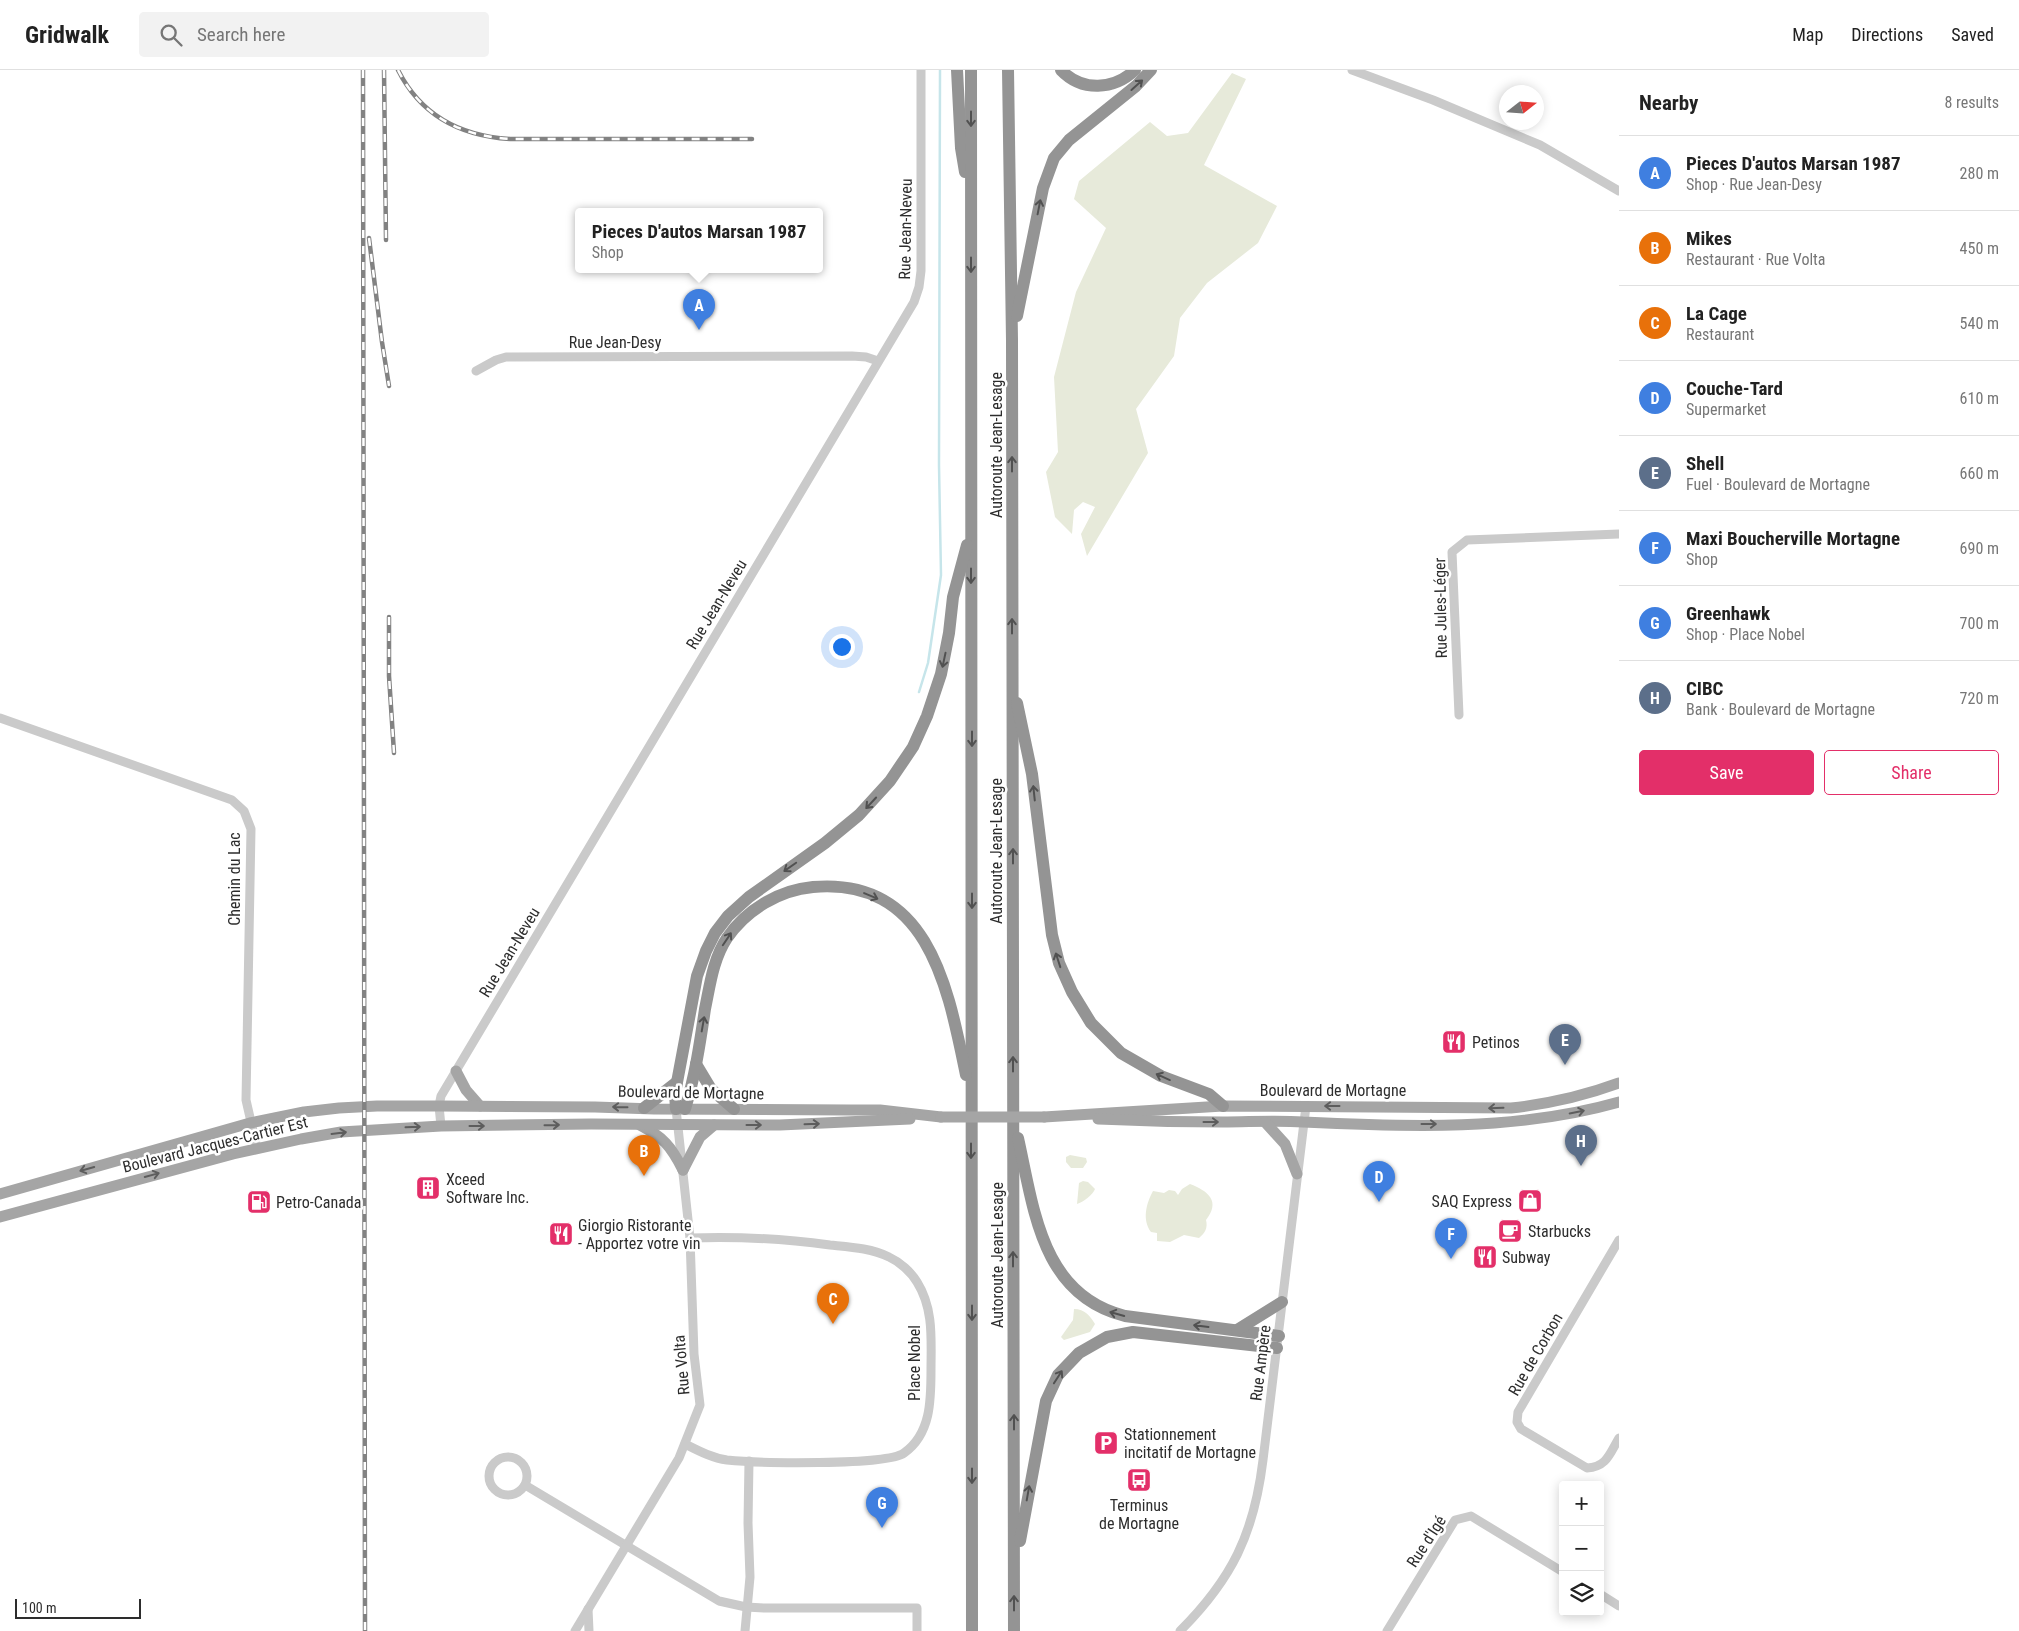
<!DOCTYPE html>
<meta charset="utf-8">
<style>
body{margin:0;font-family:"Roboto Condensed",sans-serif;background:#f2f2f2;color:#222}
.controls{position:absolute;right:15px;bottom:15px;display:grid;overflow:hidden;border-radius:5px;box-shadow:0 2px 12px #0003}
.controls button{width:45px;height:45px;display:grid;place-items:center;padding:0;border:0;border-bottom:1px solid #e0e0e0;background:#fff;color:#222;font:25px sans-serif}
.compass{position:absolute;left:1499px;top:15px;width:45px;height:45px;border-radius:50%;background:#fff;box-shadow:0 2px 12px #0003;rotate:73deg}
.scale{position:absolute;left:15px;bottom:12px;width:126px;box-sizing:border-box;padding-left:5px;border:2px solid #2d2d2d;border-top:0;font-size:14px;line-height:18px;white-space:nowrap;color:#2d2d2d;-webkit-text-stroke:4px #fff;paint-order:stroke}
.you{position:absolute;left:841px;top:576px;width:18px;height:18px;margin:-12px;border:4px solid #fff;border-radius:50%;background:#1a73e8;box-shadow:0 0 0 8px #1a73e833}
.badge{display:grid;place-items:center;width:32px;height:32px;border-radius:50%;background:#e32f69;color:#fff;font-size:16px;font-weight:700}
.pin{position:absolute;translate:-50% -41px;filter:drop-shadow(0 1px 2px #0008)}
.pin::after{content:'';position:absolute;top:26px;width:18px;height:15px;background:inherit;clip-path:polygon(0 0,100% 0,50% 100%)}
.popup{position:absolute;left:575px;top:138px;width:248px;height:65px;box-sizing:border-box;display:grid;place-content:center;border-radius:5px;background:#fff;filter:drop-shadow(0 1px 4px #0005);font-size:16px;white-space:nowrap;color:#767676}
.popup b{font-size:19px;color:#222}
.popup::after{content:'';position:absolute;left:50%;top:100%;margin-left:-10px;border:10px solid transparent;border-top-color:#fff}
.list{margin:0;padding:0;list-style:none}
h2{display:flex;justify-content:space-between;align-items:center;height:65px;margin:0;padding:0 20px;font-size:21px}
h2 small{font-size:16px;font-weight:400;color:#767676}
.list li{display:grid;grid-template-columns:32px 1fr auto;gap:15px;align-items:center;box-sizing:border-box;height:75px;padding:0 20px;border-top:1px solid #e0e0e0}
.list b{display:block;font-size:19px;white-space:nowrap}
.list p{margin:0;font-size:16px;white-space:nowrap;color:#767676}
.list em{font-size:16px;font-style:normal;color:#767676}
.actions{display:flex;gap:10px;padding:15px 20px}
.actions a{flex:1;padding:11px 0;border:1px solid #e32f69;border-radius:5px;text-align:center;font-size:18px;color:#e32f69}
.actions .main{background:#e32f69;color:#fff}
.icon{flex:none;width:28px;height:28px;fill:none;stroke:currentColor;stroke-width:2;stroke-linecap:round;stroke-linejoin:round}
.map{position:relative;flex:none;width:1619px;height:1561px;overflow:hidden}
header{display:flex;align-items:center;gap:30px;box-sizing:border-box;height:70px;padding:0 25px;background:#fff;border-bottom:1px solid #e0e0e0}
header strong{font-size:24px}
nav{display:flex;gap:28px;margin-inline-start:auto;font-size:18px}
.search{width:350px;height:45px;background:#f2f2f2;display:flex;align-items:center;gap:12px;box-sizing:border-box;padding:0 18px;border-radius:5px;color:#767676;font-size:19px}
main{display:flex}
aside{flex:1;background:#fff}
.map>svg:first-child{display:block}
</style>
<header>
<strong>Gridwalk</strong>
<div class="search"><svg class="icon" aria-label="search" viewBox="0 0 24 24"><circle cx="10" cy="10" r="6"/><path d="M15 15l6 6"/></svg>Search here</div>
<nav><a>Map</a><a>Directions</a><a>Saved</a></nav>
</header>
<main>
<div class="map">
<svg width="1619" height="1561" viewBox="0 0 1619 1561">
<rect width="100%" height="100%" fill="#fff"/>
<g fill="#e7eada">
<path d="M1232,3l14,6 -42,86 73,41 -19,37 -51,40 -27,35 -6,38 -38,53 12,44 -61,103 -6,-22 14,-27 -12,-5 -9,8 -2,24 -17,-17 -9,-45 12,-20 -4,-75 22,-85 30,-64 -32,-29 5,-18 71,-59 17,14 21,-3z"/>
<path d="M1070,1085l16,3 1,4 -4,6h-12l-5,-6v-5z"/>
<path d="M1083,1111l5,1 7,7c-2,6 -12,13 -18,15l2,-21z"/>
<path d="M1190,1114c18,7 31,17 16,36 2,8 -1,13 -7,18l-15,-3 -14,7 -13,-1v-8l-6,-1c-9,-12 -5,-28 2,-41l11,2 5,-3 6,1 3,4 4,-6z"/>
<path d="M1074,1239c11,0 16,7 21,15l-5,8 -26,8 -3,-3 12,-17z"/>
</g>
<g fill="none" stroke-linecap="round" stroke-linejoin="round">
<path stroke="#c6e5ea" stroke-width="2.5" d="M919,622l9,-29 13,-88 -2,-110 1,-395"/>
<g stroke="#cacaca" stroke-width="9">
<path d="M1352,0l81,30 107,45 79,46"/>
<path d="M476,301l20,-11 10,-3 346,-1 14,1 12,4"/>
<path d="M1459,645l-7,-163 15,-12 152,-6"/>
<path d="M0,648l232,82 12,11 7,18 -5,271 11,48"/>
<path d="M441,1056l-2,-20 2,-10 473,-794 5,-15 2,-16v-201"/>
<path d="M1619,1170l-101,172 -1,10 4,7 66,39c20,-1 23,-15 32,-30"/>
<path d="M685,1374c14,7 27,14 42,16 28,3 159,6 177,-7 27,-19 27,-53 27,-83 0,-30 3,-61 -14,-88 -6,-10 -17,-20 -28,-25 -18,-9 -39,-10 -59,-12 -46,-6 -93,-9 -140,-7"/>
<circle cx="508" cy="1406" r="19"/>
<path d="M525,1415l194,116 27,6 18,1h153v23"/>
<path d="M1600,1524l19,12"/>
<path d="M588,1539l1,22"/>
<path d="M575,1561l104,-173 21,-53 -6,-51 -4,-116 -14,-129"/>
<path d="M745,1561l5,-54 -2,-54 1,-62"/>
<path d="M1180,1561c52,-52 74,-97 83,-171l43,-354"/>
<path d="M1387,1561l68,-111 16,-4 92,56"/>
</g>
<g stroke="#a5a5a5" stroke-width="11">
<path d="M456,1001l10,19 14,16"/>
<path d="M1044,1047l179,-11 288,2c38,-4 73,-12 108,-25"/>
<path d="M1098,1049c42,2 83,3 125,3 26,0 53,-2 80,0 104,5 215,9 316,-20"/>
<path d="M1265,1052l20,22 12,30"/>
<path d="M640,1055c23,12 31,21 43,45"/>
<path d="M683,1100l17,-33 14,-12"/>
<path d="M0,1124l250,-71 54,-11 35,-4 38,-2h62l156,1 59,2 196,1h30l61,7"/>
<path d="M0,1147l233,-63 68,-15 40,-7 100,-6 150,-2 189,1 130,-6"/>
</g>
<g stroke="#949494" stroke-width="12">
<path d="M957,0l4,78 4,24"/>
<path d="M971,0l1,1561"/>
<path d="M1008,0l4,270 2,1291"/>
<path d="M1061,0c21,22 53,20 74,0"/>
<path d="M1017,246l26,-128 11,-30 15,-18 67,-54 15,-16"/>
<path d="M1017,633l15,71 20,161 7,28 13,29 19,31 30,30 40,23 48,18 14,12"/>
<path d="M696,994l15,25 23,20"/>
<path d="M644,1038l33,-26"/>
<path d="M676,1039l-1,-16 22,-117 9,-25 9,-18 13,-17 21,-19 76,-54 34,-28 31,-34 23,-34 14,-31 14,-42 8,-41 4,-36 14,-52"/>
<path d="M685,1039c10,-32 15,-66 20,-100 5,-24 8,-50 22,-71 19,-28 52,-48 86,-51 116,-10 135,101 153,188"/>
<path d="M1018,1068c16,71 23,157 107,178l154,20"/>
<path d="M1237,1260l45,-28"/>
<path d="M1020,1471l26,-140 12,-26 21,-22 28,-16 26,-5 144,16"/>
</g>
<defs>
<g id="rail">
<path d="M363,0l2,1561"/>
<path d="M384,0l2,170"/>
<path d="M398,0c23,46 63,66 112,69h242"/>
<path d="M369,168l13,104 7,44"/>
<path d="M389,547v59l5,77"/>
</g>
</defs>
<use href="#rail" stroke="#828282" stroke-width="4.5"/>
<use href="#rail" stroke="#fff" stroke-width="2.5" stroke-dasharray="8" stroke-linecap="butt"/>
<path stroke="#a5a5a5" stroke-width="11" d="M941,1047h103"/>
</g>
<defs><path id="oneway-shaft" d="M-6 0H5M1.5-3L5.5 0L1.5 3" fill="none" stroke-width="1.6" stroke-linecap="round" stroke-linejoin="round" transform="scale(1.25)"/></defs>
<g stroke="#515151">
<use href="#oneway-shaft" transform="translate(1137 15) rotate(-42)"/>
<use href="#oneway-shaft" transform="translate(971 49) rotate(90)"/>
<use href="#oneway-shaft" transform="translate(1039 137) rotate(-79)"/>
<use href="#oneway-shaft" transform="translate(971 195) rotate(90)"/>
<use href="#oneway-shaft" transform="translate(1012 394) rotate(-90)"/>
<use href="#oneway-shaft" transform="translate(971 506) rotate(90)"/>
<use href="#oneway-shaft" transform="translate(1012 556) rotate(-90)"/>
<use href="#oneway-shaft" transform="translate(944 590) rotate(102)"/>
<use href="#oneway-shaft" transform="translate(972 669) rotate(90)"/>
<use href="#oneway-shaft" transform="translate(1034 723) rotate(-96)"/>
<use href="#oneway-shaft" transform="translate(871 733) rotate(133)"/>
<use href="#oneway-shaft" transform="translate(1013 786) rotate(-90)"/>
<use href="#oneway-shaft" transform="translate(790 797) rotate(145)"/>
<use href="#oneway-shaft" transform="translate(871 826) rotate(23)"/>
<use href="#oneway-shaft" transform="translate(972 831) rotate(90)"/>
<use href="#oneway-shaft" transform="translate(727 869) rotate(-56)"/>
<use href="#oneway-shaft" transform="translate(1058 890) rotate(-108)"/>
<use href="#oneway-shaft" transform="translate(703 954) rotate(-80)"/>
<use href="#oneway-shaft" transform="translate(1013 994) rotate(-90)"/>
<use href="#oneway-shaft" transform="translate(1163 1007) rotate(-156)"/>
<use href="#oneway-shaft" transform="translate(971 1081) rotate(90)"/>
<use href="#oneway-shaft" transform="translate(1013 1189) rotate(-90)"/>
<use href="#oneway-shaft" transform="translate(972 1243) rotate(90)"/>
<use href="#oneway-shaft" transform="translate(1117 1244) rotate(-164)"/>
<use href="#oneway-shaft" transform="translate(1201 1256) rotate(-173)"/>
<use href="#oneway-shaft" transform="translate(1058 1307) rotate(-57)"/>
<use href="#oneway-shaft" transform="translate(1014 1352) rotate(-90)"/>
<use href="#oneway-shaft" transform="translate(972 1406) rotate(90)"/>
<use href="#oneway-shaft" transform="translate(1028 1423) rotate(-80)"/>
<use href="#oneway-shaft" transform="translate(1014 1533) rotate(-90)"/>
</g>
<g stroke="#5d5d5d">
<use href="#oneway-shaft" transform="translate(1332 1036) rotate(-180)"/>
<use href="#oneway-shaft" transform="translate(620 1037) rotate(-179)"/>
<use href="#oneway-shaft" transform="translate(1496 1038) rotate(178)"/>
<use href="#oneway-shaft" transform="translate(1577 1042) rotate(-11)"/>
<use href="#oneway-shaft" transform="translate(1211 1052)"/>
<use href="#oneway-shaft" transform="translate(812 1054) rotate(-2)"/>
<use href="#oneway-shaft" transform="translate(1429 1054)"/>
<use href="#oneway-shaft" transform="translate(552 1055) rotate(-1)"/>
<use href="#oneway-shaft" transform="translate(754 1055)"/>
<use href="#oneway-shaft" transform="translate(477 1056)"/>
<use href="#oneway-shaft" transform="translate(413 1057) rotate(-2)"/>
<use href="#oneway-shaft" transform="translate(339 1063) rotate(-7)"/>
<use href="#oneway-shaft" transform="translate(87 1099) rotate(164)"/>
<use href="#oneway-shaft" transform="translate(152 1105) rotate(-15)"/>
</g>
<defs>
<symbol id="restaurant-square" viewBox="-11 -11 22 22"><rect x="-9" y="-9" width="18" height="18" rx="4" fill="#e32f69" stroke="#fff"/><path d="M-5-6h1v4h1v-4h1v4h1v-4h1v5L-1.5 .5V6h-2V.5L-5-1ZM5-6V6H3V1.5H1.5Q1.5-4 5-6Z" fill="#fff"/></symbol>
<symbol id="building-square" viewBox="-11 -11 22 22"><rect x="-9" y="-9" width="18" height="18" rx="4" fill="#e32f69" stroke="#fff"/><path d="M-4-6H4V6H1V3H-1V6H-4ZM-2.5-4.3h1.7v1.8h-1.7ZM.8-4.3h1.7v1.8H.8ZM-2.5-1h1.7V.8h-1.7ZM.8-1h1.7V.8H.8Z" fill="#fff"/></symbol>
<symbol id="shop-square" viewBox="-11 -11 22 22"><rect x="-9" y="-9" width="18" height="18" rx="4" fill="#e32f69" stroke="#fff"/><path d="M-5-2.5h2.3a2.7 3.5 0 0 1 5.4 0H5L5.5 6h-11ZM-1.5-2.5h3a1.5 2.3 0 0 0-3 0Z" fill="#fff"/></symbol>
<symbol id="fuel-square" viewBox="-11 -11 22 22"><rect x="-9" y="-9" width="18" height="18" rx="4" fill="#e32f69" stroke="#fff"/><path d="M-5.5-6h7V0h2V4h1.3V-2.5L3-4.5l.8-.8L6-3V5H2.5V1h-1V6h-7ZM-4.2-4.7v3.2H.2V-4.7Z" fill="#fff"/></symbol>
<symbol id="cafe-square" viewBox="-11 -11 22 22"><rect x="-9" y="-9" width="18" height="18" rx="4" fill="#e32f69" stroke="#fff"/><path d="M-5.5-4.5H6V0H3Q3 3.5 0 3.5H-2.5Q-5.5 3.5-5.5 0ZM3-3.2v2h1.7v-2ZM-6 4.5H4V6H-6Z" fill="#fff"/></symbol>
<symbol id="parking-square" viewBox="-11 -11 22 22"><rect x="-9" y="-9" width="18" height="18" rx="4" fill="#e32f69" stroke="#fff"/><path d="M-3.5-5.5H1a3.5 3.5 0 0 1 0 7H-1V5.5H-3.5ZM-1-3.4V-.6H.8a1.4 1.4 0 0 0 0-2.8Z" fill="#fff"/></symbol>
<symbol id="bus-square" viewBox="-11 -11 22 22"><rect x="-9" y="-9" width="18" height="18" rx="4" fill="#e32f69" stroke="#fff"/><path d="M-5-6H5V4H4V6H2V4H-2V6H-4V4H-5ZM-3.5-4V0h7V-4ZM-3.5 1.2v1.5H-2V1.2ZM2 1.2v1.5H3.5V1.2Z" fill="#fff"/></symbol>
</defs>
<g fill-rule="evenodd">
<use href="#restaurant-square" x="1440" y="958" width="28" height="28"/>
<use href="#building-square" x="414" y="1104" width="28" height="28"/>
<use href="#shop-square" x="1516" y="1117" width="28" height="28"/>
<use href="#fuel-square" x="245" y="1118" width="28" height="28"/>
<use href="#cafe-square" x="1496" y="1147" width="28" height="28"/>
<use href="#restaurant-square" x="547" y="1150" width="28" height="28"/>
<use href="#restaurant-square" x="1471" y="1173" width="28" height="28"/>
<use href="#parking-square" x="1092" y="1359" width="28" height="28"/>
<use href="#bus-square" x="1125" y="1396" width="28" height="28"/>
</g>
<g text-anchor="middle" stroke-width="5" stroke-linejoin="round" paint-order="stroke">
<g font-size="16" fill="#2d2d2d" stroke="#fff">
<text transform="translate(905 159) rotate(-89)" y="6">Rue Jean-Neveu</text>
<text x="615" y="278">Rue Jean-Desy</text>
<text transform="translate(996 375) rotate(-90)" y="6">Autoroute Jean-Lesage</text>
<text transform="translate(716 534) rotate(-59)" y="6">Rue Jean-Neveu</text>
<text transform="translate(1440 538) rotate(-91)" y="6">Rue Jules-Léger</text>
<text transform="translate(996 781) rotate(-90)" y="6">Autoroute Jean-Lesage</text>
<text transform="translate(234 809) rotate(-90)" y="6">Chemin du Lac</text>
<text transform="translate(509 882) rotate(-59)" y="6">Rue Jean-Neveu</text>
<text x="1333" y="1026">Boulevard de Mortagne</text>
<text transform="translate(691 1022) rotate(1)" y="6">Boulevard de Mortagne</text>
<text transform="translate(215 1074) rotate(-14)" y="6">Boulevard Jacques-Cartier Est</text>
<text transform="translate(997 1185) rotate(-90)" y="6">Autoroute Jean-Lesage</text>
<text transform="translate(1535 1284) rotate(-60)" y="6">Rue de Corbon</text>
<text transform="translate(914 1293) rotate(-90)" y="6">Place Nobel</text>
<text transform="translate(1260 1293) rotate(-83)" y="6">Rue Ampère</text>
<text transform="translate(681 1295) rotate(-95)" y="6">Rue Volta</text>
<text transform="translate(1426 1471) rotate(-57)" y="6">Rue d'Igé</text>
</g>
<g font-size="16" fill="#2d2d2d" stroke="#fff" text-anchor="start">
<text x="1472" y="978">Petinos</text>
<text x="446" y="1115">Xceed<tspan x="446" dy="18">Software Inc.</tspan></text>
<text x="1512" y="1137" text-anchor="end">SAQ Express</text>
<text x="276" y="1138">Petro-Canada</text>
<text x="578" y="1161">Giorgio Ristorante<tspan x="578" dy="18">- Apportez votre vin</tspan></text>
<text x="1528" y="1167">Starbucks</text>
<text x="1502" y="1193">Subway</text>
<text x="1124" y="1370">Stationnement<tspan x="1124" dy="18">incitatif de Mortagne</tspan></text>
<text x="1139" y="1441" text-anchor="middle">Terminus<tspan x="1139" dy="18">de Mortagne</tspan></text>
</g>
</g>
</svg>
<div class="controls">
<button>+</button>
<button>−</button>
<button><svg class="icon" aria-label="layers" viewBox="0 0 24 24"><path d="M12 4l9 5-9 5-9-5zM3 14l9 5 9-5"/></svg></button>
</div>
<svg class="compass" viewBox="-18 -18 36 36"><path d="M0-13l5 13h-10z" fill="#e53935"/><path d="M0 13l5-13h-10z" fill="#767676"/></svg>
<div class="scale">100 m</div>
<div class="you"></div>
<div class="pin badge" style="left:699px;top:260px;background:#3f7fe0">A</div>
<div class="popup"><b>Pieces D'autos Marsan 1987</b>Shop</div>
<div class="pin badge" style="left:644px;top:1106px;background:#e8710a">B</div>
<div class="pin badge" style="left:833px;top:1254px;background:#e8710a">C</div>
<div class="pin badge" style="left:1379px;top:1132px;background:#3f7fe0">D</div>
<div class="pin badge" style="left:1565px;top:995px;background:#5c6f8a">E</div>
<div class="pin badge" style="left:1451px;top:1189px;background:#3f7fe0">F</div>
<div class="pin badge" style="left:882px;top:1458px;background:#3f7fe0">G</div>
<div class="pin badge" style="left:1581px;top:1096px;background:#5c6f8a">H</div>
</div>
<aside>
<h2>Nearby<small>8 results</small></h2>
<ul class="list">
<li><span class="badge" style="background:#3f7fe0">A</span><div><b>Pieces D'autos Marsan 1987</b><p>Shop · Rue Jean-Desy</p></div><em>280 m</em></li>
<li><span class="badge" style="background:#e8710a">B</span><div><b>Mikes</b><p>Restaurant · Rue Volta</p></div><em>450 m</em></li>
<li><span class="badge" style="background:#e8710a">C</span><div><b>La Cage</b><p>Restaurant</p></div><em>540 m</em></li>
<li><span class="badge" style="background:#3f7fe0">D</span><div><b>Couche-Tard</b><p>Supermarket</p></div><em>610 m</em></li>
<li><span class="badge" style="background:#5c6f8a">E</span><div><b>Shell</b><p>Fuel · Boulevard de Mortagne</p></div><em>660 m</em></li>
<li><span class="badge" style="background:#3f7fe0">F</span><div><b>Maxi Boucherville Mortagne</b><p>Shop</p></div><em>690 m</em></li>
<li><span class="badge" style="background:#3f7fe0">G</span><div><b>Greenhawk</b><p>Shop · Place Nobel</p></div><em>700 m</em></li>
<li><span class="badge" style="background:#5c6f8a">H</span><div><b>CIBC</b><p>Bank · Boulevard de Mortagne</p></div><em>720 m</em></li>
</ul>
<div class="actions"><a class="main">Save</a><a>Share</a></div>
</aside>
</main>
